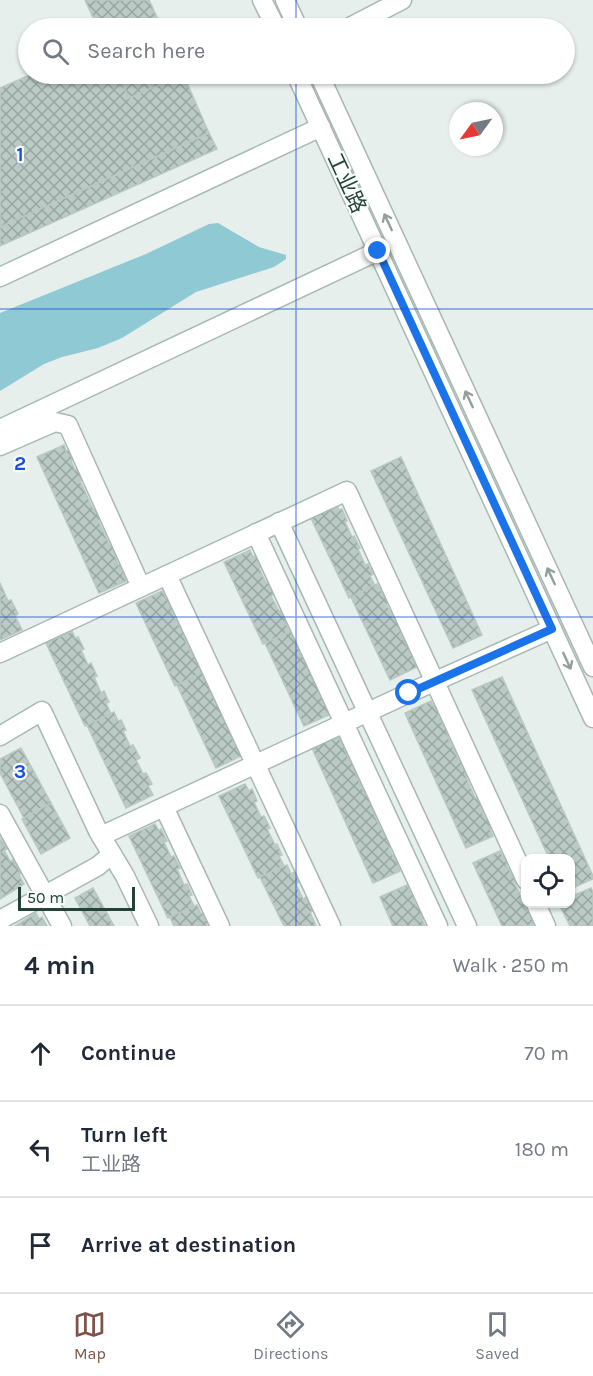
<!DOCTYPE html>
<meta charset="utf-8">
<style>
body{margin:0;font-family:Karla,"Noto Sans SC",sans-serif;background:#f2f2f3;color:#1f2937}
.controls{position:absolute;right:18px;bottom:18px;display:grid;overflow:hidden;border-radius:12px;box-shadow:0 2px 4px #0004}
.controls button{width:54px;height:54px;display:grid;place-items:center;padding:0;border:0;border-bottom:2px solid #e0e1e3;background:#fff;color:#1f2937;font:30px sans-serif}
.compass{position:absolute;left:449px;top:102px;width:54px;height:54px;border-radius:50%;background:#fff;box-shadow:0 2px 4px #0004;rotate:237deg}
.scale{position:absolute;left:18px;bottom:15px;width:117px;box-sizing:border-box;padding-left:6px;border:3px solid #24423a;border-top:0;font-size:16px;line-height:21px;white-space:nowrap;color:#24423a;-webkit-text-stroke:4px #f7fbf9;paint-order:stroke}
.stop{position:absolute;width:18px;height:18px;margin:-14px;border:4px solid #1a73e8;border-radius:50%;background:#fff}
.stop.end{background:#1a73e8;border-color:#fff;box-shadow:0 2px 6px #0008}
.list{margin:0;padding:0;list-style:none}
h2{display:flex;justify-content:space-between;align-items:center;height:78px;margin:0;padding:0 24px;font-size:26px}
h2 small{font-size:20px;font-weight:400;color:#747a83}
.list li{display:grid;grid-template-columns:39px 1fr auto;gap:18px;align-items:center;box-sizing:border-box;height:96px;padding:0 24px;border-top:2px solid #e0e1e3}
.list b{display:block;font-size:22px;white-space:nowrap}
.list p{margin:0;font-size:20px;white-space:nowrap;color:#747a83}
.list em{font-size:20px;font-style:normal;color:#747a83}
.icon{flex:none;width:33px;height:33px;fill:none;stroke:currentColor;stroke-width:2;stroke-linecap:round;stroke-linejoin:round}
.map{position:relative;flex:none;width:593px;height:926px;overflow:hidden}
.search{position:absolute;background:#fff;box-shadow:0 2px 4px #0004;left:18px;right:18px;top:18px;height:66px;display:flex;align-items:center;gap:15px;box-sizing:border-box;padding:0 21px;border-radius:33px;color:#747a83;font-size:22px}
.sheet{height:366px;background:#fff}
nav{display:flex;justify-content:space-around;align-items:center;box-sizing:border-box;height:84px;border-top:2px solid #e0e1e3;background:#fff;font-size:16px;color:#747a83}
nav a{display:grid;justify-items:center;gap:3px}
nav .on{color:#7f5249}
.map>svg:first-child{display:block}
</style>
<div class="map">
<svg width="593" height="926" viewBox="0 0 593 926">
<defs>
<pattern id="building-cross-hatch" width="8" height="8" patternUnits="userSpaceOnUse" patternTransform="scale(1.5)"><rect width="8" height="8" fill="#bbcac4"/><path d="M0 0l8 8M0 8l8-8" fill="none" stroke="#98a6a0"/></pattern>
</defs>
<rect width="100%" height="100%" fill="#e6efeb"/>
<path fill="#8ec9d4" d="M218,223l41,24 27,8v4l-12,8 -78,25 -74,46 -24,10 -36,9 -18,7 -44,27v-78l146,-59 63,-30z"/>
<g fill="url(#building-cross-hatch)" stroke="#b8c9c2" stroke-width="1.5">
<path d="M85,0h64l13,28h-64z"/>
<path d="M32,74h86l11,24 54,-24 26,59 -209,94v-139z"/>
<path d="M118,74h65l-54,24z"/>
<path d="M209,133l8,16 -217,97v-19z"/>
<path d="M64,445l2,6 4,-1 4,9 -3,2 4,9 4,-2 5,11 -4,2 13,28 4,-2 5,12 -4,1 12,26 4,-2 4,11 -3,1 3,9 3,-2 5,10 -3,1 3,7 -27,12 -62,-136z"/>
<path d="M401,457l81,178 -29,13 -82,-177z"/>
<path d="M336,503l3,7 3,-1 5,12 -2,1 7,15 2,-1 6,12 -2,1 7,16 3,-1 5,10 -3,2 5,10 -26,12 -39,-82z"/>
<path d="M250,550l3,7 3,-2 5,12 -2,1 7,15 2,-1 6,12 -3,2 8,15 3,-1 7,22 -26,12 -39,-82z"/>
<path d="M0,583l8,18 3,-1 7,14 -3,2 7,14 -22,10z"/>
<path d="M377,584l5,9 3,-1 5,10 -4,2 8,15 3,-2 6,13 -3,2 7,14 3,-1 5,11 -3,2 5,9 -27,13 -39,-83z"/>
<path d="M162,591l4,7 2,-1 6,11 -3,2 7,15 3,-2 6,13 -3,1 7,16 3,-2 7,22 -26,13 -39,-83z"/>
<path d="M72,631l3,7 3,-1 6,12 -3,1 7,15 3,-2 6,13 -3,1 7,16 3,-2 5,11 -3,1 5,11 -26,12 -39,-83z"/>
<path d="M292,631l39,83 -27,12 -39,-83z"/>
<path d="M204,672l39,83 -27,13 -39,-83z"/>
<path d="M502,677l91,199v3l-23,10v-31h-21l-77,-168z"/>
<path d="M431,701l3,6 3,-1 3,8 -2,1 3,7 3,-1 5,12 -2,2 12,26 2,-1 8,16 -3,1 9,21 3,-1 7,14 -3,1 4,8 2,-1 4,9 -2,1 3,7 -27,12 -61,-135z"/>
<path d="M114,712l4,9 3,-1 5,10 -3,1 7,15 3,-1 7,13 -4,2 7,14 3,-1 6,11 -4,2 5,9 -27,13 -39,-83z"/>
<path d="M339,736l2,7 3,-2 4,8 -3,1 3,7 3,-1 6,13 -3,1 12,26 3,-1 7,16 -3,1 10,21 2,-1 7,14 -3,2 4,8 3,-2 4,9 -3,1 3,7 -27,12 -61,-135z"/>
<path d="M21,748l30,55 -27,15 -24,-45v-14z"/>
<path d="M245,784l4,7 3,-2 5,12 -3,1 7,15 3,-1 6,12 -3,1 8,16 2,-1 5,11 -3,1 5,10 -26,12 -39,-82z"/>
<path d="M51,803l19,35 -29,16 -19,-35z"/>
<path d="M155,824l4,7 2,-2 6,12 -3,1 7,15 3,-1 6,12 -3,1 7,16 3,-1 5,11 -3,1 5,10 -26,12 -39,-82z"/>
<path d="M0,838l7,11 -3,1 6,11 3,-1 8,13 -2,2 5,9 -24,15z"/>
<path d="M500,851l3,6 3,-1 3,7 -3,2 4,6 2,-1 6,13 -3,1 12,27 3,-1 7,15 -35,1 -29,-63z"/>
<path d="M287,865l4,9 4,-2 4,10 -3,2 7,15 3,-2 7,14 -3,1 6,14h-32l-24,-49z"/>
<path d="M407,885l3,7 2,-1 4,7 -3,1 3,7 3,-1 6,13 -3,1 3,7h-32l-13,-29z"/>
<path d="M93,888l21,38h-24l-15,-28z"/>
<path d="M591,888l2,4v34h-23l-11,-22h11v-7z"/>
<path d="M197,905l4,9 3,-2 5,10 -3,2 1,2h-33l-4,-9z"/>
<path d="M36,913l3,6 3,-2 5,9h-32z"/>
</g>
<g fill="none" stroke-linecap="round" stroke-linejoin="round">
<defs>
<g id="minor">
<path d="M262,0l14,28"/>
<path d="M285,0l13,28"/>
<path d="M348,28l54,-28"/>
<path d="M296,74l297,644"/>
<path d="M319,74l274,593"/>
<path d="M0,277l321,-150"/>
<path d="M0,429l378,-178"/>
<path d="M0,446l55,-24 13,3 73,162"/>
<path d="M279,522l188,404"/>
<path d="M256,533l182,393"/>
<path d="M167,575l164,351"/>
<path d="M0,653l347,-162 179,389"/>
<path d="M0,736l42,-25 56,120 27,45 24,50"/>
<path d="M164,807l56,119"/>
<path d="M0,814l62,112"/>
<path d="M101,836l308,-143 143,-64"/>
<path d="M536,904l10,22"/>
<path d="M0,920l98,-54 14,-12"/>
</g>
</defs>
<use href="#minor" stroke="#a8b8b2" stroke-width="21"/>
<use href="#minor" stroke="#fff" stroke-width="18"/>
</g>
<defs><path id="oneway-shaft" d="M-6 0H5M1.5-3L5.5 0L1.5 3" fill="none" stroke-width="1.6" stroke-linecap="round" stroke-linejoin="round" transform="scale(1.5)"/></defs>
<g stroke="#92a09c">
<use href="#oneway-shaft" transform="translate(388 222) rotate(-115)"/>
<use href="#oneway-shaft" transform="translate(469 399) rotate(-115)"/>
<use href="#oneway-shaft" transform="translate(551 576) rotate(-115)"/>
<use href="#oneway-shaft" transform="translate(567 661) rotate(65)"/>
</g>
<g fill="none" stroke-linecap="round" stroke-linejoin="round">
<path stroke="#1a73e8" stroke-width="8" d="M378,251l174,378 -143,64"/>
</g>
<path fill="none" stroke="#1d4ed8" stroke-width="1.5" stroke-opacity="0.55" d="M296,0v28M296,74v852M0,309h593M0,617h593"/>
<g text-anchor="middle" stroke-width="4.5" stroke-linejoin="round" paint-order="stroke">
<g font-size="21" fill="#24423a" stroke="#f7fbf9">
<text transform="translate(347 183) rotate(65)" y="7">工业路</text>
</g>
</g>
<g font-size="20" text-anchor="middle" font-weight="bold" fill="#1d4ed8" stroke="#f7fbf9" stroke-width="4.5" stroke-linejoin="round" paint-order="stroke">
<text x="20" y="161">1</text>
<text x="20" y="470">2</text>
<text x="20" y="778">3</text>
</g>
</svg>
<div class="controls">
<button><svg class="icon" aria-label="locate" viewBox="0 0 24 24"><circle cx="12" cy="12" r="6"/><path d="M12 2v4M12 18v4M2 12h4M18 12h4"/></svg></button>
</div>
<svg class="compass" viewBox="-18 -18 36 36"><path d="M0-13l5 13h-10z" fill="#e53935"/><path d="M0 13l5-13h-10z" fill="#747a83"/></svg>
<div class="scale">50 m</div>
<div class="stop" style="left:409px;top:693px"></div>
<div class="stop end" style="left:378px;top:251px"></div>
<div class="search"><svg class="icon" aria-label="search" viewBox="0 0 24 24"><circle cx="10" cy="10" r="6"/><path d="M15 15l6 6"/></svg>Search here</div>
</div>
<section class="sheet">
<h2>4 min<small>Walk · 250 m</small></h2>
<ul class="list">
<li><svg class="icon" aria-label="ahead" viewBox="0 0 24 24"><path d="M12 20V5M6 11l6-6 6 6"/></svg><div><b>Continue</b></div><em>70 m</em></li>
<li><svg class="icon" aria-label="left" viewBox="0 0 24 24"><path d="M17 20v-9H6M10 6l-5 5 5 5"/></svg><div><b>Turn left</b><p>工业路</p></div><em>180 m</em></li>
<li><svg class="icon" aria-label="arrive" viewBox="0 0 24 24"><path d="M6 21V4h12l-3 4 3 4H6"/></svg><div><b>Arrive at destination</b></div></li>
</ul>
</section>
<nav>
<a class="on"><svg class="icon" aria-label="map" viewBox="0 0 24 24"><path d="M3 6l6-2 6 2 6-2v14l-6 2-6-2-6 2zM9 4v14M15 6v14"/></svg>Map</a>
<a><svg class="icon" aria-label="directions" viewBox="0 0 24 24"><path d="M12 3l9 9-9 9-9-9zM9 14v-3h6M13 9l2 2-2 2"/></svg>Directions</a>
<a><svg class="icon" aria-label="saved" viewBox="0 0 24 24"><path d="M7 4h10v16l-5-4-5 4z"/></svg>Saved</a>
</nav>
